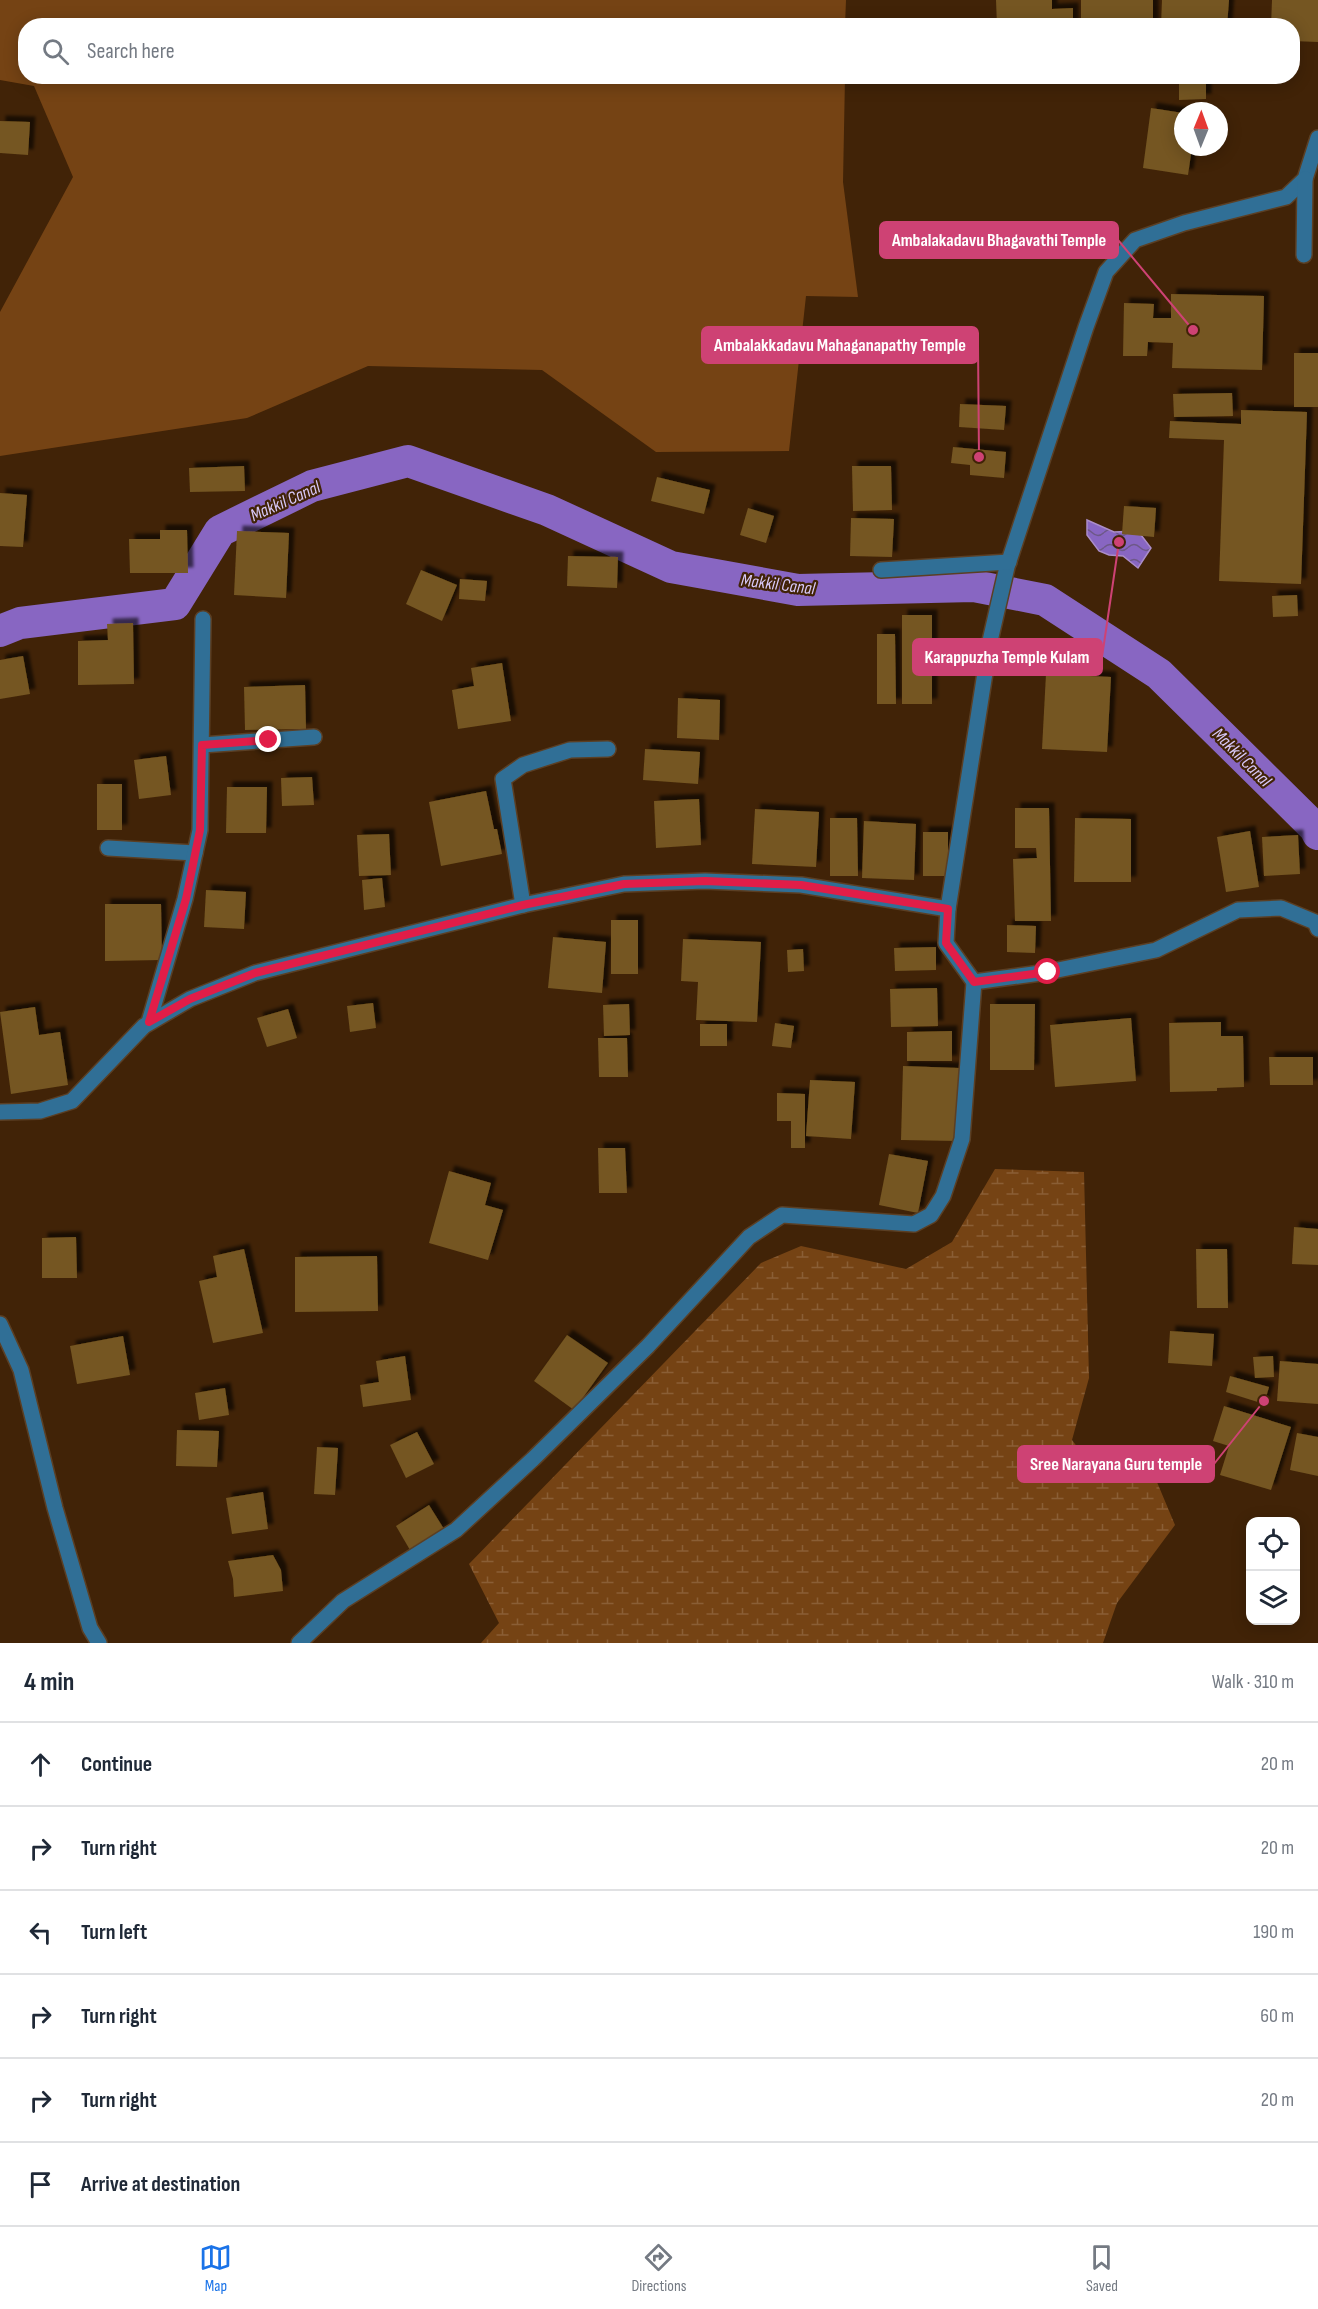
<!DOCTYPE html>
<meta charset="utf-8">
<style>
body{margin:0;font-family:"Sofia Sans Condensed",sans-serif;background:#f2f2f3;color:#1f2937}
.controls{position:absolute;right:18px;bottom:18px;display:grid;overflow:hidden;border-radius:12px;box-shadow:0 3px 15px #0003}
.controls button{width:54px;height:54px;display:grid;place-items:center;padding:0;border:0;border-bottom:2px solid #e0e1e3;background:#fff;color:#1f2937;font:30px sans-serif}
.compass{position:absolute;left:1174px;top:102px;width:54px;height:54px;border-radius:50%;background:#fff;box-shadow:0 3px 15px #0003;rotate:1deg}
.stop{position:absolute;width:18px;height:18px;margin:-14px;border:4px solid #e11d48;border-radius:50%;background:#fff}
.stop.end{background:#e11d48;border-color:#fff;box-shadow:0 2px 6px #0008}
.list{margin:0;padding:0;list-style:none}
h2{display:flex;justify-content:space-between;align-items:center;height:78px;margin:0;padding:0 24px;font-size:26px}
h2 small{font-size:20px;font-weight:400;color:#747a83}
.list li{display:grid;grid-template-columns:39px 1fr auto;gap:18px;align-items:center;box-sizing:border-box;height:84px;padding:0 24px;border-top:2px solid #e0e1e3}
.list b{display:block;font-size:22px;white-space:nowrap}
.list em{font-size:20px;font-style:normal;color:#747a83}
.icon{flex:none;width:33px;height:33px;fill:none;stroke:currentColor;stroke-width:2;stroke-linecap:round;stroke-linejoin:round}
.map{position:relative;flex:none;width:1318px;height:1643px;overflow:hidden}
.search{position:absolute;background:#fff;box-shadow:0 3px 15px #0003;left:18px;right:18px;top:18px;height:66px;display:flex;align-items:center;gap:15px;box-sizing:border-box;padding:0 21px;border-radius:24px;color:#747a83;font-size:22px}
.sheet{height:582px;background:#fff}
nav{display:flex;justify-content:space-around;align-items:center;box-sizing:border-box;height:84px;border-top:2px solid #e0e1e3;background:#fff;font-size:16px;color:#747a83}
nav a{display:grid;justify-items:center;gap:3px}
nav .on{color:#1a73e8}
.map>svg:first-child{display:block}
</style>
<div class="map">
<svg width="1318" height="1643" viewBox="0 0 1318 1643">
<defs>
<pattern id="wetland-marsh" width="20" height="14" patternUnits="userSpaceOnUse" patternTransform="scale(1.5)"><rect width="20" height="14" fill="#754314"/><path d="M1 5h8M5 5V1M11 12h8M15 12V8" fill="none" stroke="#8a5e35"/></pattern>
<pattern id="water-waves" width="16" height="10" patternUnits="userSpaceOnUse" patternTransform="scale(1.5)"><rect width="16" height="10" fill="#8866c2"/><path d="M0 5q4-4 8 0t8 0" fill="none" stroke="#6d5888"/></pattern>
<filter id="shadow"><feDropShadow dx="5.5" dy="-5.5" stdDeviation="1.5" flood-color="#0009"/></filter>
</defs>
<rect width="100%" height="100%" fill="#412307"/>
<path fill="#754314" d="M0,0h846l-1,26h-819v50l819,1 -2,105 15,115 -52,-1 -17,155 -133,1 -114,-82 -174,-4 -121,52 -247,38v-144l73,-135 -39,-91 -34,-6z"/>
<path fill="url(#wetland-marsh)" d="M995,1169l89,3 5,206 -17,62 21,28 61,7 21,50 -58,78 -14,40h-622l18,-20 -30,-59 292,-301 40,-17 105,23 46,-27z"/>
<path fill="url(#water-waves)" stroke="#ab8dc9" stroke-width="1.5" d="M1087,520l27,12 24,-1 13,17 -13,20 -15,-12 -14,-1 -10,-4 -12,-16z"/>
<g fill="none" stroke-linecap="round" stroke-linejoin="round">
<path stroke="#8866c2" stroke-width="32" d="M0,631l20,-8 155,-19 45,-73 92,-45 96,-25 139,49 124,57 127,23 176,-4 71,14 114,74 156,154 3,6"/>
</g>
<g fill="#745621" filter="url(#shadow)">
<path d="M996,0h56v9l21,-1v18h-76z"/>
<rect x="1081" y="0" width="72" height="26"/>
<path d="M1162,0h67l-2,26h-66z"/>
<path d="M1272,0h46v42l-26,-1v-15h-21z"/>
<path d="M1179,76h27v23l-27,1z"/>
<path d="M1151,108l32,5v34h9l-4,28 -45,-7z"/>
<path d="M0,121l30,1 -2,33 -28,-2z"/>
<path d="M1171,294l93,2 -2,74 -90,-2 1,-25 -25,-1 -1,14h-24l1,-53 30,1 -1,14h18z"/>
<rect x="1294" y="353" width="24" height="54"/>
<path d="M1232,393l1,23 -59,1 -1,-23z"/>
<path d="M960,404l46,2 -2,24 -45,-3z"/>
<path d="M1241,410l66,2 -6,172 -82,-3 5,-141 -55,-2 1,-17 71,3z"/>
<path d="M953,447l53,5 -2,26 -34,-3v-10l-19,-2z"/>
<path d="M244,466l1,25 -55,1 -1,-24z"/>
<path d="M852,466h39l1,44 -39,1z"/>
<path d="M657,477l53,13 -6,24 -53,-13z"/>
<path d="M0,493l27,2 -4,52 -23,-1z"/>
<path d="M1124,506l32,2 -2,29 -32,-3z"/>
<path d="M748,508l26,8 -8,27 -26,-8z"/>
<path d="M851,518l43,1 -2,38 -42,-1z"/>
<path d="M160,530h27l1,43h-58l-1,-34h31z"/>
<path d="M237,531l52,2 -3,65 -52,-3z"/>
<path d="M568,556l50,1 -1,31 -50,-2z"/>
<path d="M421,570l36,15 -15,36 -36,-17z"/>
<path d="M460,579l27,2 -2,20 -26,-2z"/>
<path d="M1297,595l1,21 -25,1 -1,-21z"/>
<rect x="902" y="615" width="30" height="89"/>
<path d="M133,623l1,61 -56,1v-44l30,-1 -1,-16z"/>
<path d="M877,634h18l1,70h-19z"/>
<path d="M23,656l7,38 -30,5v-39z"/>
<path d="M502,663l9,58 -53,8 -6,-39 22,-4 -3,-18z"/>
<path d="M1046,674l65,3 -4,75 -65,-3z"/>
<path d="M305,685l1,44 -61,1 -1,-43z"/>
<path d="M678,698l42,2 -1,40 -42,-2z"/>
<path d="M645,749l55,3 -2,32 -55,-4z"/>
<path d="M166,756l5,39 -32,4 -5,-39z"/>
<path d="M312,777l2,28 -32,1 -1,-28z"/>
<rect x="97" y="784" width="25" height="46"/>
<path d="M227,787h40l-1,46h-40z"/>
<path d="M486,791l8,38h3l5,25 -61,12 -12,-64z"/>
<path d="M699,799l2,46 -45,3 -2,-47z"/>
<path d="M1015,808h34l2,113h-36l-2,-62 24,-1 -1,-10h-21z"/>
<path d="M755,809l64,3 -3,55 -64,-3z"/>
<path d="M830,818h27l1,58h-28z"/>
<path d="M1075,818l56,1v63h-57z"/>
<path d="M864,821l52,3 -2,56 -52,-2z"/>
<path d="M1250,831l9,56 -33,5 -9,-55z"/>
<rect x="923" y="832" width="25" height="44"/>
<path d="M389,834l2,41 -32,1 -2,-41z"/>
<path d="M1298,835l2,39 -36,2 -2,-39z"/>
<path d="M382,878l3,29 -21,3 -2,-30z"/>
<path d="M206,890l40,2 -2,37 -40,-2z"/>
<path d="M105,904h56l1,56 -57,1z"/>
<rect x="611" y="920" width="27" height="54"/>
<path d="M1007,925l29,1 -1,27 -28,-1z"/>
<path d="M553,937l53,5 -4,51 -54,-5z"/>
<path d="M683,939l78,3 -4,80 -61,-2 2,-38 -17,-1z"/>
<path d="M936,947v23l-41,1 -1,-23z"/>
<path d="M803,949l1,22 -16,1 -1,-22z"/>
<path d="M937,988l1,38 -47,1 -1,-38z"/>
<path d="M373,1003l3,25 -26,4 -3,-26z"/>
<path d="M629,1004l1,31 -26,1 -1,-31z"/>
<path d="M990,1004h45l-1,66h-44z"/>
<path d="M35,1007l4,28 21,-3 8,53 -57,9 -11,-82z"/>
<path d="M288,1009l9,29 -30,9 -10,-29z"/>
<path d="M1131,1018l5,63 -81,6 -5,-62z"/>
<path d="M1221,1022v14h22l1,51 -27,1v3l-47,1 -1,-69z"/>
<path d="M775,1023l19,3 -3,22 -19,-2z"/>
<rect x="700" y="1024" width="27" height="22"/>
<path d="M952,1031v30h-45v-29z"/>
<path d="M598,1038h29l1,39h-29z"/>
<path d="M1269,1057h44v28h-43z"/>
<path d="M903,1066l56,2 -2,73 -56,-1z"/>
<path d="M810,1080l45,2 -4,57 -45,-3z"/>
<path d="M777,1093l28,1v54h-14v-27h-14z"/>
<path d="M598,1148h27l2,45h-28z"/>
<path d="M889,1154l39,7 -10,52 -39,-8z"/>
<path d="M449,1171l42,12 -6,22 18,5 -15,50 -59,-17z"/>
<path d="M1294,1227l24,2v36l-26,-1z"/>
<path d="M76,1237l1,41h-35v-40z"/>
<path d="M244,1249l19,84 -50,10 -14,-62 18,-4 -4,-21z"/>
<path d="M1196,1249h31l1,59h-31z"/>
<path d="M377,1256l1,55 -83,1v-55z"/>
<path d="M1170,1331l44,3 -2,32 -44,-3z"/>
<path d="M567,1335l41,28 -34,47 -40,-29z"/>
<path d="M123,1336l7,39 -53,9 -7,-38z"/>
<path d="M405,1356l6,44 -48,7 -3,-22 19,-3 -3,-21z"/>
<path d="M1273,1356l1,21 -19,1 -2,-21z"/>
<path d="M1280,1361l38,3v40l-41,-3z"/>
<path d="M1230,1376l39,11 -5,17 -38,-12z"/>
<path d="M225,1388l4,27 -30,5 -4,-27z"/>
<path d="M1224,1406l67,21 -20,63 -51,-15 9,-29 -16,-5z"/>
<path d="M177,1430l42,1 -2,36 -41,-1z"/>
<path d="M417,1432l17,32 -28,14 -16,-33z"/>
<path d="M1297,1433l21,4v39l-28,-6z"/>
<path d="M317,1447l21,1 -3,47 -21,-1z"/>
<path d="M263,1492l5,37 -36,5 -6,-36z"/>
<path d="M429,1505l15,24 -34,21 -14,-24z"/>
<path d="M273,1555l8,15 2,21 -49,6 -1,-18 -5,-18z"/>
</g>
<g fill="none" stroke-linecap="round" stroke-linejoin="round">
<defs>
<g id="street">
<path d="M1318,138l-13,41 -19,18 -102,26 -49,17 -29,32 -20,55 -79,240 -17,74 -42,268 -2,34 28,39 74,-10 108,-22 82,-40 43,-2 34,14 3,7"/>
<path d="M1304,255l1,-76"/>
<path d="M881,570l128,-8"/>
<path d="M202,745l112,-8"/>
<path d="M108,848l87,5"/>
<path d="M523,905l-20,-126 20,-14 47,-15 38,-1"/>
<path d="M149,1022l36,-123 15,-69 3,-211"/>
<path d="M0,1112l40,-1 32,-10 72,-75 46,-27 65,-26 268,-68 101,-21 81,-3 96,4 147,24"/>
<path d="M0,1324l21,46 34,138 35,120 9,15"/>
<path d="M299,1643l44,-42 113,-71 77,-71 115,-113 101,-109 33,-22 132,9 17,-9 12,-19 19,-57 12,-157"/>
</g>
</defs>
<use href="#street" stroke="#5b3f24" stroke-width="18"/>
<use href="#street" stroke="#306f96" stroke-width="15"/>
</g>
<g fill="none" stroke-linecap="round" stroke-linejoin="round">
<path stroke="#e11d48" stroke-width="8" d="M269,740l-67,5 -2,85 -14,69 -37,123 41,-23 65,-26 268,-68 101,-21 81,-3 96,4 147,24 -2,34 28,39 74,-10"/>
</g>
<g text-anchor="middle" stroke-width="4.5" stroke-linejoin="round" paint-order="stroke">
<g font-size="18" font-style="italic" fill="#d8c9f9" stroke="#412307">
<text transform="translate(285 501) rotate(-24)" y="6">Makkil Canal</text>
<text transform="translate(778 584) rotate(7)" y="6">Makkil Canal</text>
<text transform="translate(1242 757) rotate(45)" y="6">Makkil Canal</text>
</g>
</g>
<path fill="none" stroke="#ce4274" stroke-width="2" d="M1193 330L1118 240M979 457L978 345M1119 542L1102 657M1264 1401L1214 1464"/>
<g fill="#ce4274" stroke="#412307" stroke-width="2">
<circle cx="1193" cy="330" r="6"/>
<circle cx="979" cy="457" r="6"/>
<circle cx="1119" cy="542" r="6"/>
<circle cx="1264" cy="1401" r="6"/>
</g>
<g fill="#ce4274" stroke="#ce4274" stroke-width="2">
<rect x="880" y="222" width="238" height="36" rx="6"/>
<rect x="702" y="327" width="276" height="36" rx="6"/>
<rect x="913" y="639" width="189" height="36" rx="6"/>
<rect x="1018" y="1446" width="196" height="36" rx="6"/>
</g>
<g font-size="18" text-anchor="middle" font-weight="bold" fill="#fff">
<text x="999" y="246">Ambalakadavu Bhagavathi Temple</text>
<text x="840" y="351">Ambalakkadavu Mahaganapathy Temple</text>
<text x="1007" y="663">Karappuzha Temple Kulam</text>
<text x="1116" y="1470">Sree Narayana Guru temple</text>
</g>
</svg>
<div class="controls">
<button><svg class="icon" aria-label="locate" viewBox="0 0 24 24"><circle cx="12" cy="12" r="6"/><path d="M12 2v4M12 18v4M2 12h4M18 12h4"/></svg></button>
<button><svg class="icon" aria-label="layers" viewBox="0 0 24 24"><path d="M12 4l9 5-9 5-9-5zM3 14l9 5 9-5"/></svg></button>
</div>
<svg class="compass" viewBox="-18 -18 36 36"><path d="M0-13l5 13h-10z" fill="#e53935"/><path d="M0 13l5-13h-10z" fill="#747a83"/></svg>
<div class="stop" style="left:1048px;top:972px"></div>
<div class="stop end" style="left:269px;top:740px"></div>
<div class="search"><svg class="icon" aria-label="search" viewBox="0 0 24 24"><circle cx="10" cy="10" r="6"/><path d="M15 15l6 6"/></svg>Search here</div>
</div>
<section class="sheet">
<h2>4 min<small>Walk · 310 m</small></h2>
<ul class="list">
<li><svg class="icon" aria-label="ahead" viewBox="0 0 24 24"><path d="M12 20V5M6 11l6-6 6 6"/></svg><div><b>Continue</b></div><em>20 m</em></li>
<li><svg class="icon" aria-label="right" viewBox="0 0 24 24"><path d="M7 20v-9h11M14 6l5 5-5 5"/></svg><div><b>Turn right</b></div><em>20 m</em></li>
<li><svg class="icon" aria-label="left" viewBox="0 0 24 24"><path d="M17 20v-9H6M10 6l-5 5 5 5"/></svg><div><b>Turn left</b></div><em>190 m</em></li>
<li><svg class="icon" aria-label="right" viewBox="0 0 24 24"><path d="M7 20v-9h11M14 6l5 5-5 5"/></svg><div><b>Turn right</b></div><em>60 m</em></li>
<li><svg class="icon" aria-label="right" viewBox="0 0 24 24"><path d="M7 20v-9h11M14 6l5 5-5 5"/></svg><div><b>Turn right</b></div><em>20 m</em></li>
<li><svg class="icon" aria-label="arrive" viewBox="0 0 24 24"><path d="M6 21V4h12l-3 4 3 4H6"/></svg><div><b>Arrive at destination</b></div></li>
</ul>
</section>
<nav>
<a class="on"><svg class="icon" aria-label="map" viewBox="0 0 24 24"><path d="M3 6l6-2 6 2 6-2v14l-6 2-6-2-6 2zM9 4v14M15 6v14"/></svg>Map</a>
<a><svg class="icon" aria-label="directions" viewBox="0 0 24 24"><path d="M12 3l9 9-9 9-9-9zM9 14v-3h6M13 9l2 2-2 2"/></svg>Directions</a>
<a><svg class="icon" aria-label="saved" viewBox="0 0 24 24"><path d="M7 4h10v16l-5-4-5 4z"/></svg>Saved</a>
</nav>
